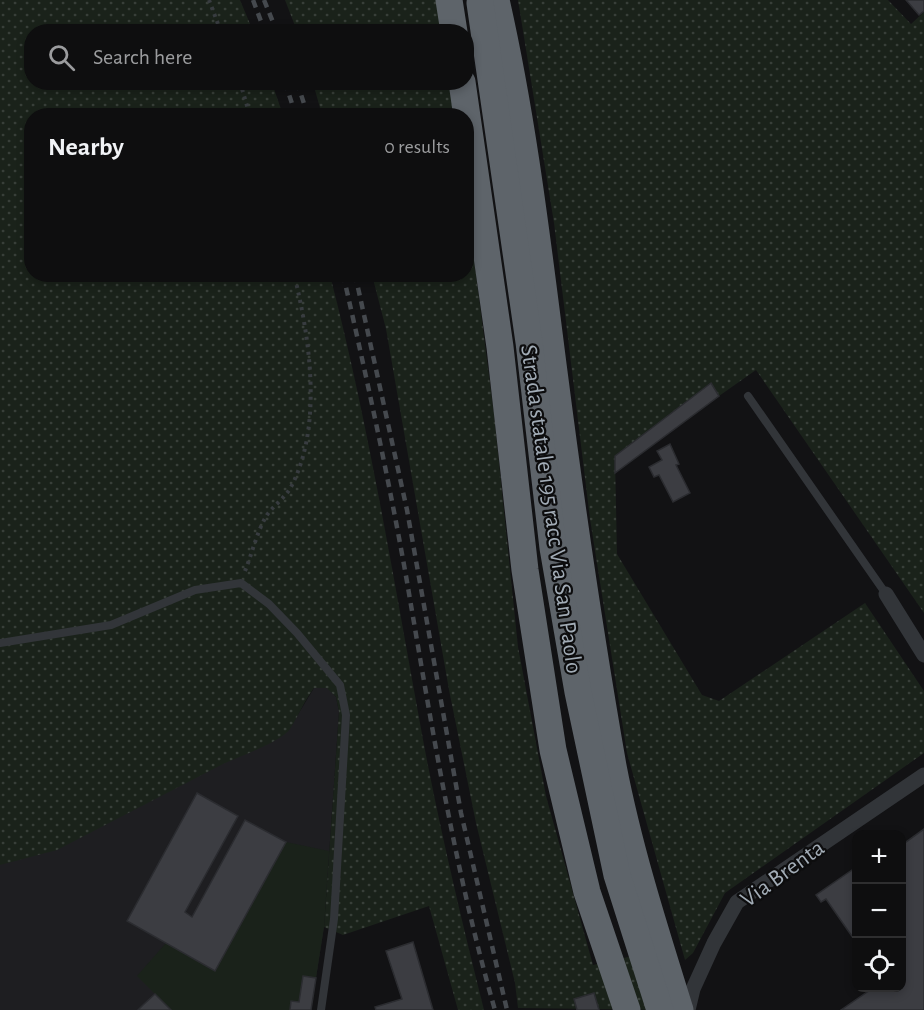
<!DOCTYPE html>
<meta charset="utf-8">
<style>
body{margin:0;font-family:"Alegreya Sans",sans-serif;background:#171718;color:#f1f3f6}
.controls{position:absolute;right:18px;bottom:18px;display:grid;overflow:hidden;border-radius:12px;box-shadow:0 3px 9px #0003}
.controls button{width:54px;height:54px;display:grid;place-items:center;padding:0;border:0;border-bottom:2px solid #2e2e2f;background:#0e0e0f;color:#f1f3f6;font:30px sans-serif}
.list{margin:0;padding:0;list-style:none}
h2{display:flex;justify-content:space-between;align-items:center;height:78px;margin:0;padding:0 24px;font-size:26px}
h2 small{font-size:20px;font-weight:400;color:#9b9c9e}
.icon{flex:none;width:33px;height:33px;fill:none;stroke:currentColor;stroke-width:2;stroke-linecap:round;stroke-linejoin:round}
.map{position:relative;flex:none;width:924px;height:1010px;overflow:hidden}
.search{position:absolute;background:#0e0e0f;box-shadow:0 3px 9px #0003;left:24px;top:24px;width:450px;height:66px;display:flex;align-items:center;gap:15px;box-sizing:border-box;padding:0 21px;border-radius:24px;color:#9b9c9e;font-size:22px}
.panel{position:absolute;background:#0e0e0f;box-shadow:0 3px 9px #0003;left:24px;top:108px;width:450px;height:174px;border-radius:24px}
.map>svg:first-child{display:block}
</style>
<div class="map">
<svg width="924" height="1010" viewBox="0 0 924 1010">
<defs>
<pattern id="green-dots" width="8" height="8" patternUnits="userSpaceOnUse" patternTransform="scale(1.5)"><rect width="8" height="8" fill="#1a221a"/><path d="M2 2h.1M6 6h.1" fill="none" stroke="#383f39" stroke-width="1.8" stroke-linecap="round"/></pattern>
</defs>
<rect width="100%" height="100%" fill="#121214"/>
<path fill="#1e1e21" d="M0,656l288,75 26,-43h14l8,9 3,15 -15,215 -13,83h-311z"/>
<g fill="url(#green-dots)">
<path d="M0,0h240l13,31 -221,1v50l240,1 11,32 -251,1v158l298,1c40,155 65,313 94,470 17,89 38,177 60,265h-26l-29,-104 -86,29 -19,-8 15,-215 -3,-15 -9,-9h-13c-10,13 -15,27 -24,41 -9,13 -52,28 -67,35l-166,86 -57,15z"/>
<path d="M285,0h151l5,31h-144z"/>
<path d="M518,0h370l23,24 13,-12v601l-168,-243 -37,26 -9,-12 -95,72 2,98 85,141 17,6 146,-98 59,88v62l-199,140 -32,60 -8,7 -58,-207 -37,-234 -36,-296z"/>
<path d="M313,83h136l5,32h-132z"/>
<path d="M467,205l27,209 24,233 28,149 47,169 57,-13 19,58 -151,-2 -3,-25 -39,-160 -27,-133 -63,-361 -14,-54 94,-1z"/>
</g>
<path fill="#1a221a" d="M286,842l43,9 -5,76 -13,83h-140l-34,-34 29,-33 49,27z"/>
<g fill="#3c3d42" stroke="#2b2c30" stroke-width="1.5">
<path d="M906,0h18v11l-5,4z"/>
<path d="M711,383l8,13 -104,77v-17z"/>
<path d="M670,444l9,20 -3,1 14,28 -17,9 -14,-27 -5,2 -5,-10 13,-7 -5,-9z"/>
<path d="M197,793l41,23 -53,96 7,5 53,-97 41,22 -71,129 -88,-50z"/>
<path d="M924,829v181h-83l32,-22h29v-143z"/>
<path d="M852,870l4,6v66l-30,-43 -5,3 -5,-7z"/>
<path d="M413,942l20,68h-57l-1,-3 27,-8 -16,-48z"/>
<path d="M303,976l13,2 -5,32h-21l1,-9 8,1z"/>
<path d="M594,993l5,17h-22l-3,-11z"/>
<path d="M155,994l16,16h-33l5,-5z"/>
</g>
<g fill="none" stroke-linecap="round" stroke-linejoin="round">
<g stroke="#383c40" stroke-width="4" stroke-dasharray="3 4.5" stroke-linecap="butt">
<path d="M209,0l12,32"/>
<path d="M240,82l10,34"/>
<path d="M245,571c7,-17 12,-40 22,-56 7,-10 18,-17 24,-28 32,-61 19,-148 3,-213"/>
</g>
<g stroke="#323539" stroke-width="8">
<path d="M748,396l138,198"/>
<path d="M0,643l111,-18 84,-35 46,-7 28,21 28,29 43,52 6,30 -12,204 -13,91"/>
</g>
<g stroke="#323539" stroke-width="15">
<path d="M886,594l38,61"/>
<path d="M688,1010l5,-21 21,-46 23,-41 187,-127"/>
</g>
<g stroke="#5e646a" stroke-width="27">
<path d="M449,0l5,32"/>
<path d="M496,0c28,123 42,248 58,372 17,132 36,263 59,394 16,83 42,164 67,244"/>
<path d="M480,3l49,339 24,206 25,144 39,183 43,135"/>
<path d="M462,82l38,265 25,223 28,180 34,142 40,118"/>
</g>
<g stroke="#45494e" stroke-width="4.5" stroke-dasharray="8 6" stroke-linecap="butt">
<path d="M253,0l12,32"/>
<path d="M264,0l13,32"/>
<path d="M285,82l11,34"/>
<path d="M297,82l11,34"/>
<path d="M343,274c23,101 45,201 63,302 25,145 48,292 89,434"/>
<path d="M355,274l52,236 54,303 46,197"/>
</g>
</g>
<g text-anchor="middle" stroke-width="4.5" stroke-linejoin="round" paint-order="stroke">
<g font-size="24" fill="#a2acb6" stroke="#0d0d0e">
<text transform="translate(552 509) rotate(82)" y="8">Strada statale 195 racc Via San Paolo</text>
<text transform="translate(782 873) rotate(-36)" y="8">Via Brenta</text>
</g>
</g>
</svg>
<div class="controls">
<button>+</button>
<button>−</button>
<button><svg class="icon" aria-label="locate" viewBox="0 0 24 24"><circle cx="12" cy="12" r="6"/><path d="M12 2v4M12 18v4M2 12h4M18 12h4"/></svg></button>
</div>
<div class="search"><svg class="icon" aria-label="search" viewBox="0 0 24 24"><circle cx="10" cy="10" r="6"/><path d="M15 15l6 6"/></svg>Search here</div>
<section class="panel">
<h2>Nearby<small>0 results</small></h2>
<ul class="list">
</ul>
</section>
</div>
